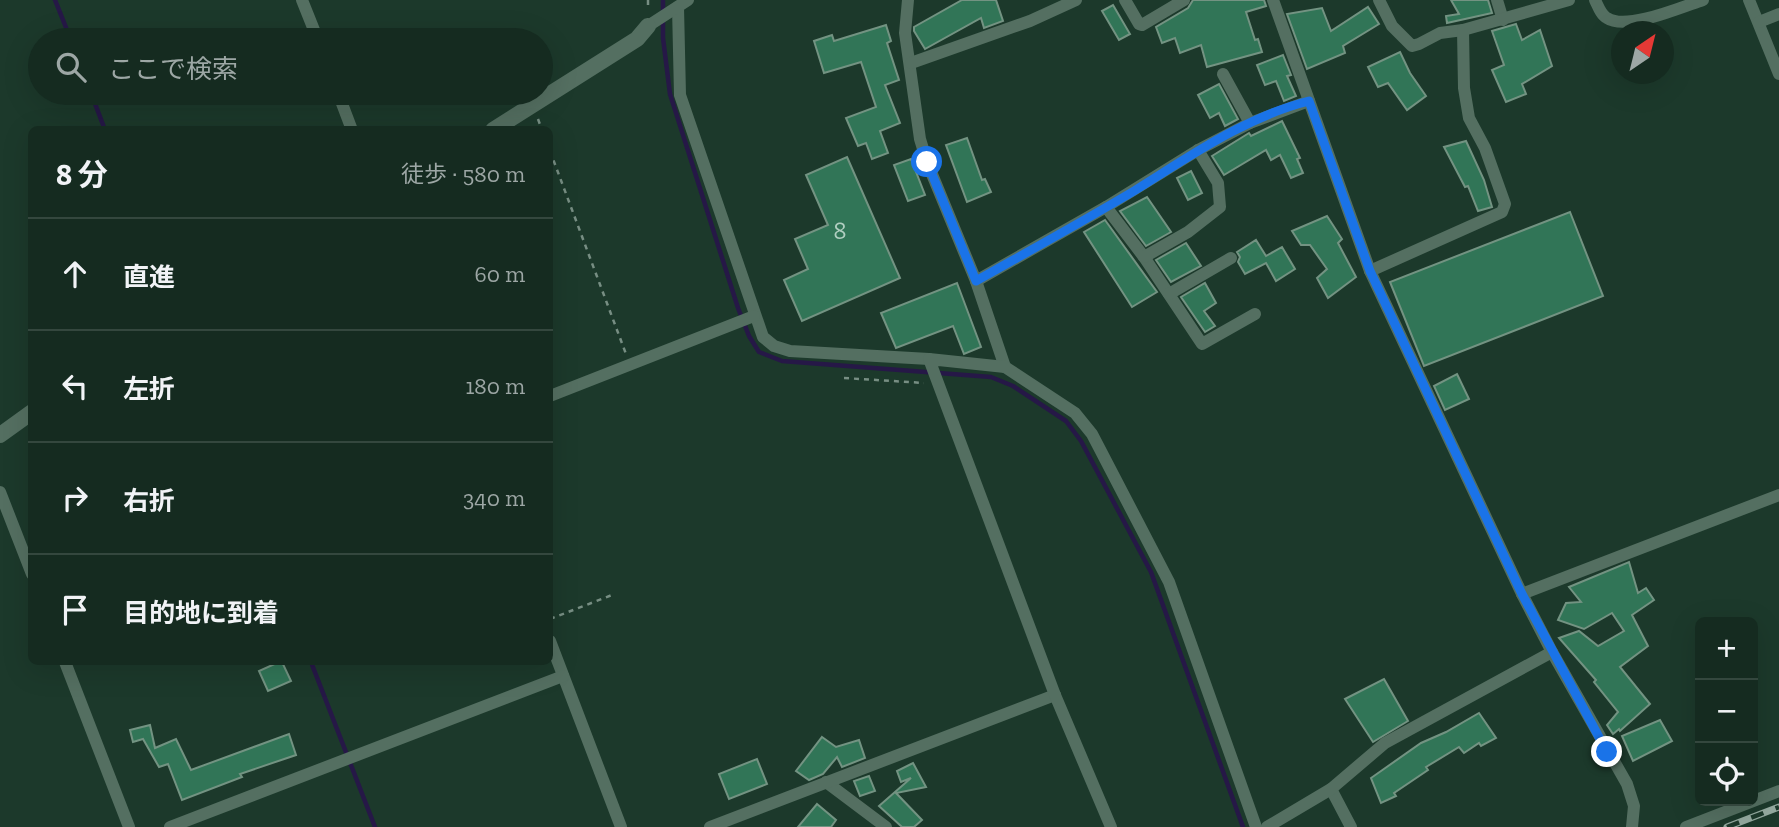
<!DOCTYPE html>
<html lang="ja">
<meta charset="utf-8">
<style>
body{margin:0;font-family:"Zilla Slab","Noto Sans JP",serif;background:#22372d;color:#f1f3f6}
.controls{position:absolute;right:21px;bottom:21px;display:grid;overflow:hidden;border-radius:10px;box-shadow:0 7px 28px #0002}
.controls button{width:63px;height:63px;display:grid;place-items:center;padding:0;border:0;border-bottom:2px solid #34473e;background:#152b20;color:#f1f3f6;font:35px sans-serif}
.compass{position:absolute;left:1611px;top:21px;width:63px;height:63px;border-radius:50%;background:#152b20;box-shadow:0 7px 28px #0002;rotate:35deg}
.stop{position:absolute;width:21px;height:21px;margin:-16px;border:5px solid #1a73e8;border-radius:50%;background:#fff}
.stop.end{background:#1a73e8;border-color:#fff;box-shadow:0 2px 7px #0008}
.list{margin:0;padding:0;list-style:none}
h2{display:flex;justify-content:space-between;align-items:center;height:91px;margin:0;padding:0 28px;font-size:30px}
h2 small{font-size:23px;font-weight:400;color:#9da7a5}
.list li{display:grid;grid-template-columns:46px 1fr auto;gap:21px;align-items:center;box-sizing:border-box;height:112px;padding:0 28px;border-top:2px solid #34473e}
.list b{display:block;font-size:26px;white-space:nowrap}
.list em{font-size:23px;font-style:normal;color:#9da7a5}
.icon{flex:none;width:38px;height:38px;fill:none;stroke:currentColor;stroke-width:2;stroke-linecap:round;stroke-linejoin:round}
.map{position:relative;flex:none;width:1779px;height:827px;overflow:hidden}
.search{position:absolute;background:#152b20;box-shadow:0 7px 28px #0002;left:28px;top:28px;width:525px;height:77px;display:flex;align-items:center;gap:18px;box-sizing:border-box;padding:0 24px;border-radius:38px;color:#9da7a5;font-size:26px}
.panel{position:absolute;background:#152b20;box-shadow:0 7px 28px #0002;left:28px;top:126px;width:525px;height:539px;border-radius:10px}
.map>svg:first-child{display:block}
</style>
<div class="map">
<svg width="1779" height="827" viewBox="0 0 1779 827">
<rect width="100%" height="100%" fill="#1c392b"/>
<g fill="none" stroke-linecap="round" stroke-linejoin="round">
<g stroke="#261847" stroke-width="4.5">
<path d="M55,0l16,40"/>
<path d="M663,0v38l7,56 68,214 11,28 10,16 23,9 209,16 22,9 53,35 15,20 70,131 92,255"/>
<path d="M91,93l14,37"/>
<path d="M311,662l64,165"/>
</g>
</g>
<g fill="#317557" stroke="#739382" stroke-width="2">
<path d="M962,0h34l7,21 -19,7 -3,-10 -56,31 -11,-18v-4z"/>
<path d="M1193,0h71l2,6 -20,6 9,28 3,-1 4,13 -55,15 -6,-22 -21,8 -5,-15 -13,5 -6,-16 32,-19z"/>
<path d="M1451,0h37l4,13 -45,10 -1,-7 13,-2z"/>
<path d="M1113,5l17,29 -11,6 -17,-29z"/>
<path d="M1368,7l11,17 -36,22 2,7 -38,16 -20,-55 35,-6 9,23z"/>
<path d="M1516,24l6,16 18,-10 12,36 -30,18 4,10 -20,8 -14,-32 12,-5 -12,-34z"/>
<path d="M886,25l5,16 -4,2 12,37 -14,5 15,38 -20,8 8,22 -16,6 -6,-16 -8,3 -12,-28 30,-11 -15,-45 -37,11 -10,-32 18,-6 2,6z"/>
<path d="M1400,52l10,21 16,23 -19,14 -19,-27 -10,4 -10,-20z"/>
<path d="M1283,55l8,20 -4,1 9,20 -12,5 -8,-20 -11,4 -8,-20z"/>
<path d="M1219,84l19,35 -13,7 -6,-13 -9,5 -12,-23z"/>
<path d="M1282,121l18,37 -3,1 6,14 -12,5 -11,-23 -9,5 -5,-10 -42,25 -12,-19 37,-23 2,3z"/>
<path d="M967,138l15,42 3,-1 6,13 -24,10 -21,-57z"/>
<path d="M1466,141l18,39 8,27 -14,4 -10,-25 -3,1 -21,-40z"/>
<path d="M847,157l53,121 -98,43 -18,-41 24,-11 -13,-30 33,-14 -22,-50z"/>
<path d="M911,159l14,36 -17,6 -14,-36z"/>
<path d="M1191,171l11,22 -14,7 -11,-22z"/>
<path d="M1147,197l24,35 -25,14 -26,-35z"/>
<path d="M1570,212l33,84 -179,70 -34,-84z"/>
<path d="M1327,216l15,23 -4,4 18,34 -28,21 -11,-20 10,-9 -17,-24h-9l-9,-14z"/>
<path d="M1105,220l52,72 -25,15 -48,-75z"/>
<path d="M1256,240l10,16 16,-9 13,22 -19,12 -10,-18 -21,11 -7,-12 2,-5 -3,-5z"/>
<path d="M1186,243l15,23 -30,16 -15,-22z"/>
<path d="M957,283l24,64 -17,7 -11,-28 -57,22 -15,-35z"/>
<path d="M1205,283l11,20 -12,8 11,15 -10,6 -24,-35z"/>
<path d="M1457,374l12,25 -24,11 -11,-24z"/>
<path d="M1629,562l9,31 8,-5 8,12 -22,15 16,31 -28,21 30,37 -30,27 -1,-2 -6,5 -6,-9 11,-13 -24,-30 2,-2 -37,-42 20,-7 19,15 26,-15 -12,-18 -28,16 -26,-9 8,-17 15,-1 -12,-15z"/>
<path d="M279,662h3l9,19 -23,10 -9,-20z"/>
<path d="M1384,679l24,42 -35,21 -28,-43z"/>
<path d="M1479,713l17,25 -15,8 -2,-3 -15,10 -5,-6 -33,20 2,3 -34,23 2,3 -15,7 -10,-25 50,-35 25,-11z"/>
<path d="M1660,720l12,21 -39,20 -11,-25z"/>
<path d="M150,725l5,23 21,-9 15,31 98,-36 7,21 -56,19 2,3 -60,23 -14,-36 -9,3 -16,-28 -10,3 -3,-12z"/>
<path d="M822,737l14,10 23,-7 6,18 -23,9 -5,-10 -14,17 -14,6 -13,-9z"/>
<path d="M757,759l10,25 -38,15 -10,-25z"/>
<path d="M913,763l13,24 -30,6 26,27 -8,7h-12l-23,-21 32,-28 -10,4 -4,-11z"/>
<path d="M869,776l6,15 -15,5 -6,-15z"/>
<path d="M817,804l19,16 -5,7h-33z"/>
</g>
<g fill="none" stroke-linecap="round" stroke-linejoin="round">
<g stroke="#778e83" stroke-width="2.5" stroke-dasharray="5 5" stroke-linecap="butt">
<path d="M648,0v9"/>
<path d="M538,119l4,11"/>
<path d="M550,151l76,203"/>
<path d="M844,378l80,5"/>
<path d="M550,619l62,-24"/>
</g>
<g stroke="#546f61" stroke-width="12">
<path d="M302,0l16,40"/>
<path d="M908,0l-3,33 15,106 7,23 49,119 29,86"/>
<path d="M1125,0l14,24 3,1 42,-25"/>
<path d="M1273,0l97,271 152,323 30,58 75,132 7,22 -2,21"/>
<path d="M1379,0l13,26 20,20 7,-2 21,-11 23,-3"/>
<path d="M1497,0l6,20"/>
<path d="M1595,0c3,6 6,15 12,18 19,13 75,-11 96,-18"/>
<path d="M1749,0l30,74"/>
<path d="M678,7l2,88 83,242 11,9 16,5 139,8"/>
<path d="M1759,22l20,-8"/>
<path d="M648,26l40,-26"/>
<path d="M911,63l119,-42 46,-21"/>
<path d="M1223,74l27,49"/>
<path d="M338,93l14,37"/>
<path d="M1106,207l38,50 58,87 53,-30"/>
<path d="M1144,257l44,-25 32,-25 -2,-24 -20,-33"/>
<path d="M1370,271l132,-59 3,-8 -20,-56 -16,-30 -5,-30 -1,-58 106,-30"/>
<path d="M976,281l130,-74 92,-57 52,-27 59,-22"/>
<path d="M1169,294l62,-36"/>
<path d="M550,396l204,-80"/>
<path d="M0,492l32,82"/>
<path d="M1522,594l257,-99"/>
<path d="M550,641l71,186"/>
<path d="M65,662l64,165"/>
<path d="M826,782l60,45"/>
<path d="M1331,789l20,38"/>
<path d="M170,827l393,-151"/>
<path d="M710,827l345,-132"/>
<path d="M1111,827l-56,-132 -126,-336 76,8 70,46 17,21 77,148 87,245"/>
<path d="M1267,827l64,-38 54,-46 167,-91"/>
<path d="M1686,827l93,-36"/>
</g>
<g stroke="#546f61" stroke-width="16">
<path d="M493,130l144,-91 11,-13"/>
<path d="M0,435l32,-23"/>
</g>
<defs>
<path id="rail" d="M1727,827l52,-20"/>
</defs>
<use href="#rail" stroke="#94a99f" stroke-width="7"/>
<use href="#rail" stroke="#1c392b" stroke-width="4.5" stroke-dasharray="13" stroke-linecap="butt"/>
</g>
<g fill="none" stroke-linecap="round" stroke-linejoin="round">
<path stroke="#1a73e8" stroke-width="9" d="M927,162l49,119c53,-30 106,-59 158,-90 55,-34 111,-74 175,-90l61,170 152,323 85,158"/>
</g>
<g text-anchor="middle" stroke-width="6" stroke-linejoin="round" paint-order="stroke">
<g font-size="24" fill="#b0cec0">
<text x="840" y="239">8</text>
</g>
</g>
</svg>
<div class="controls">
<button>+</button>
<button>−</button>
<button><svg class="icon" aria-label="locate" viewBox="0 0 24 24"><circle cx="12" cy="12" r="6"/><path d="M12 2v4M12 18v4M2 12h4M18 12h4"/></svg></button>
</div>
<svg class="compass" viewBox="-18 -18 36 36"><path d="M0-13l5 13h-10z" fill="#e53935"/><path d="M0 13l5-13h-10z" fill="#9da7a5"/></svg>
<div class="stop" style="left:927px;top:162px"></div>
<div class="stop end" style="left:1607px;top:752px"></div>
<div class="search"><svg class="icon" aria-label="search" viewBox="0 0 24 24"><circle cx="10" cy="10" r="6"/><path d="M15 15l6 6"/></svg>ここで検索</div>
<section class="panel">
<h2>8 分<small>徒歩 · 580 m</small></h2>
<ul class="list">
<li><svg class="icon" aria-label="ahead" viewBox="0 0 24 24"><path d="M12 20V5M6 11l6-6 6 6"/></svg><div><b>直進</b></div><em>60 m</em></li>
<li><svg class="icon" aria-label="left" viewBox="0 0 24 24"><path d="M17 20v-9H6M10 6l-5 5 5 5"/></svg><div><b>左折</b></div><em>180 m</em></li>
<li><svg class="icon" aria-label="right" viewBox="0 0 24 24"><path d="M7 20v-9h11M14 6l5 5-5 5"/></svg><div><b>右折</b></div><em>340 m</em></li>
<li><svg class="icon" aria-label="arrive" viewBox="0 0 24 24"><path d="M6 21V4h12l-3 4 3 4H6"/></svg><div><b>目的地に到着</b></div></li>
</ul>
</section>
</div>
